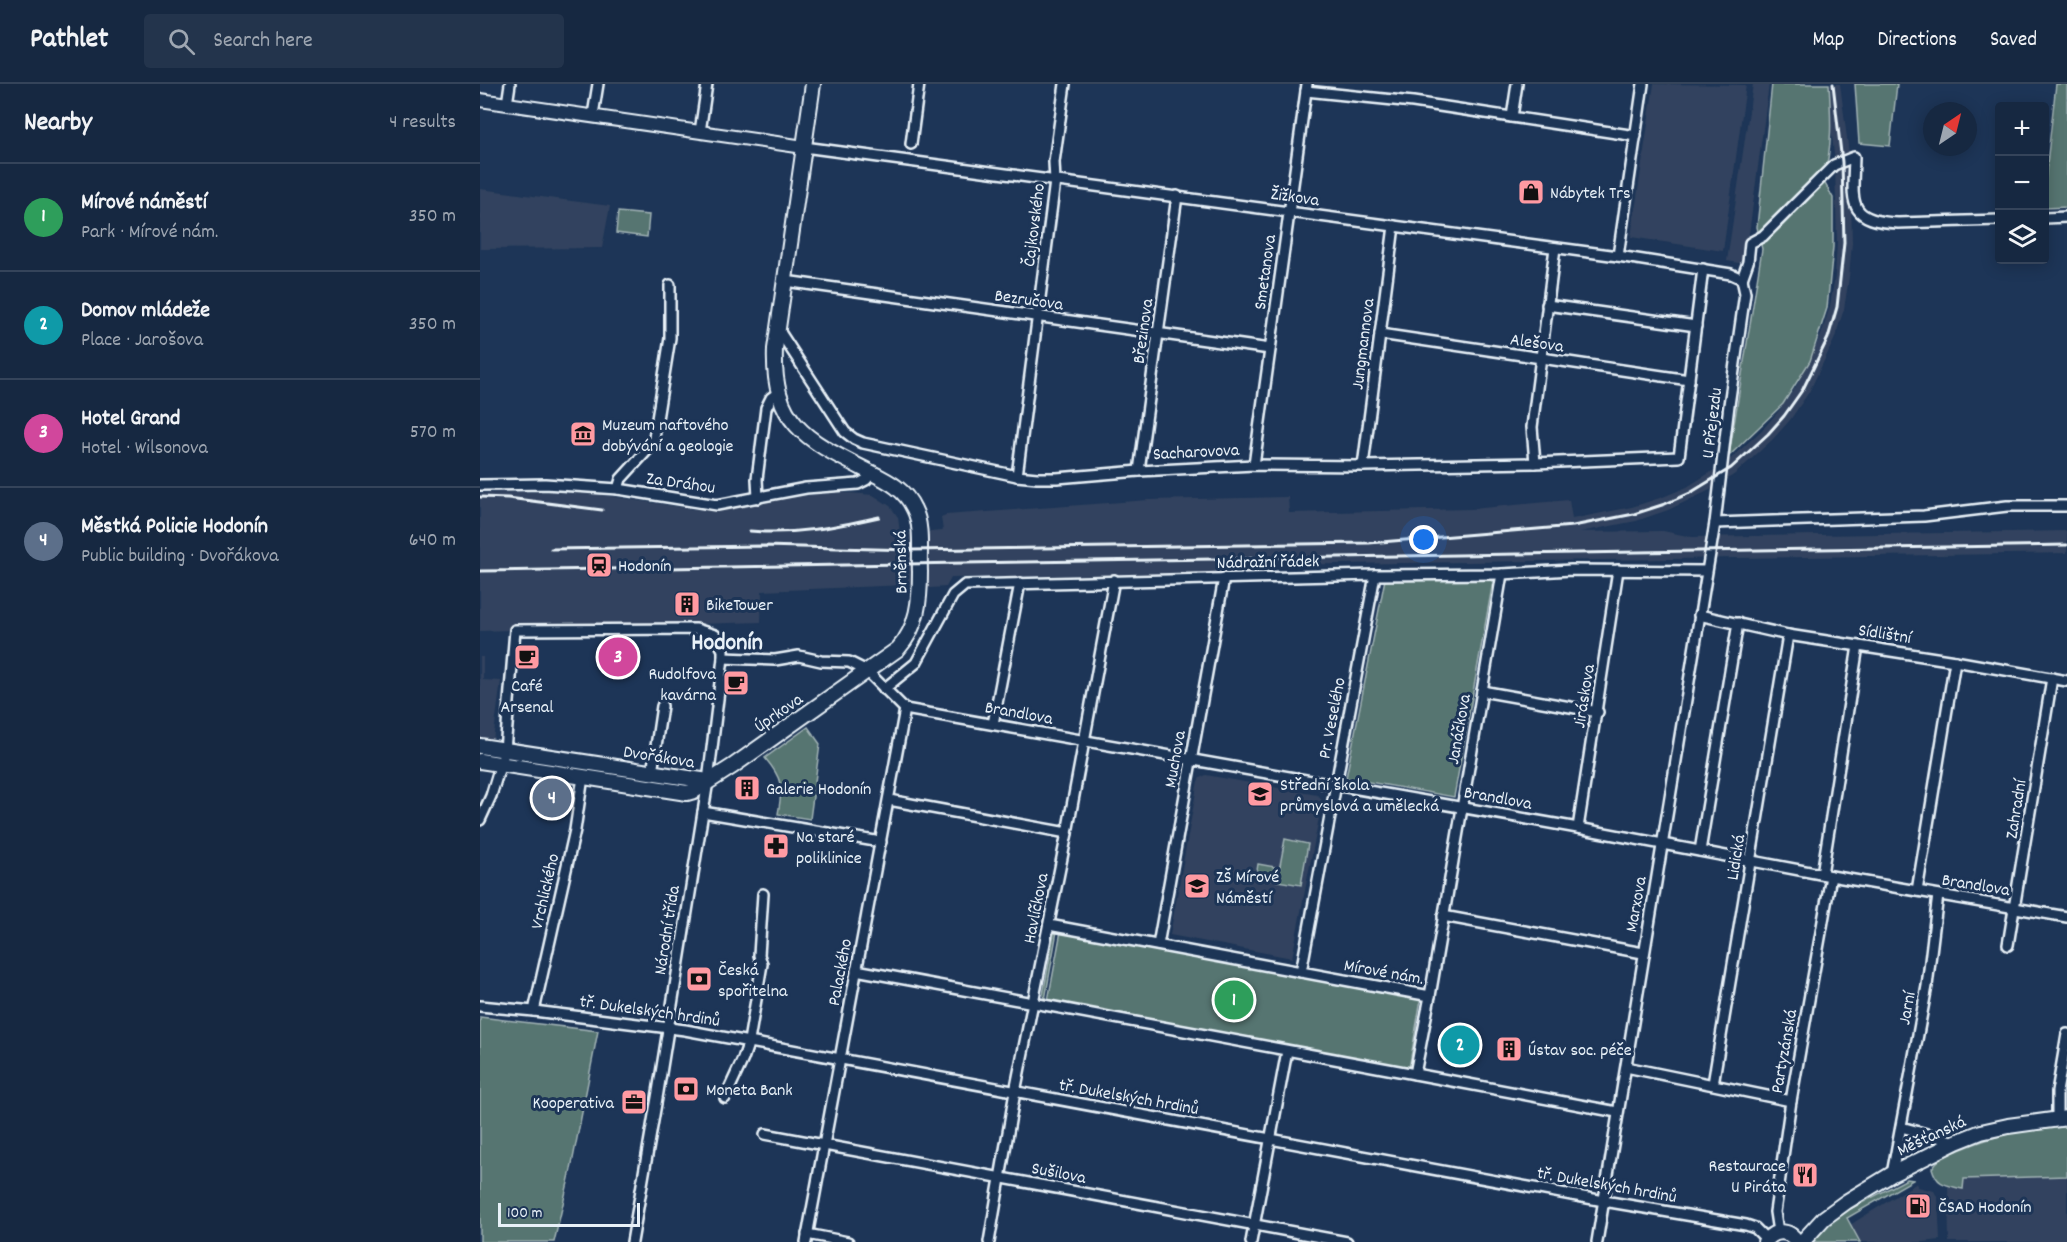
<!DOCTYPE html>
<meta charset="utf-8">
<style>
body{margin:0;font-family:Dekko,sans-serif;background:#23344c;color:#f1f3f6}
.controls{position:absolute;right:18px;top:18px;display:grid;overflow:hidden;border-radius:6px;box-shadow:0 3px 15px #0003}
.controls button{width:54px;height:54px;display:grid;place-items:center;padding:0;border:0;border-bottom:2px solid #35445a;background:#162841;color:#f1f3f6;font:30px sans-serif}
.compass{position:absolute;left:1443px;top:18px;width:54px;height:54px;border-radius:50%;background:#162841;box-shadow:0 3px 15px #0003;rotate:35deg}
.scale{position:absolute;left:18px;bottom:15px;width:142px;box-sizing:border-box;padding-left:6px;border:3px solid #e8f1f8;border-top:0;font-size:16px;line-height:21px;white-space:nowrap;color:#e8f1f8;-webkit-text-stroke:4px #1d3557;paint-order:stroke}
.you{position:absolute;left:944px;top:456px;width:21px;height:21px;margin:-15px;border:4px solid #fff;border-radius:50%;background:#1a73e8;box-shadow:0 0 0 9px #1a73e833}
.badge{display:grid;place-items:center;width:39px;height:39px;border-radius:50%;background:#ff9aa2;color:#fff;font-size:20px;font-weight:700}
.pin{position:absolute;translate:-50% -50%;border:3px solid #fff;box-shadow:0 2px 6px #0006}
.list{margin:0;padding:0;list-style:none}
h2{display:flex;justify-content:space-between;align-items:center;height:78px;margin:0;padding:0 24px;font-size:26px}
h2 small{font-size:20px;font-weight:400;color:#9ea6b1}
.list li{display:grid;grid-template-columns:39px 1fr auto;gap:18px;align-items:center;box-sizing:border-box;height:108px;padding:0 24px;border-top:2px solid #35445a}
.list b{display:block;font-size:22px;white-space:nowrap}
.list p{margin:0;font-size:20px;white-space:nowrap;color:#9ea6b1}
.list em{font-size:20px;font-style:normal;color:#9ea6b1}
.icon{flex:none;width:33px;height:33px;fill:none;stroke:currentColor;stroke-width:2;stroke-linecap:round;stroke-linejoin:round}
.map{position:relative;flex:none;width:1587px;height:1158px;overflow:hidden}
header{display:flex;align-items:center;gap:36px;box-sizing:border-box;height:84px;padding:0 30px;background:#162841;border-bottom:2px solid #35445a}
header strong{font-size:28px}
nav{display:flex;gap:33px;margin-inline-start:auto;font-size:21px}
.search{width:420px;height:54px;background:#23344c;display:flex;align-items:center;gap:15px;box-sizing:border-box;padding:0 21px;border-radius:6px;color:#9ea6b1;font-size:22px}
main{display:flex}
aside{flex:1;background:#162841}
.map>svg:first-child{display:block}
</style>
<header>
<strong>Pathlet</strong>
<div class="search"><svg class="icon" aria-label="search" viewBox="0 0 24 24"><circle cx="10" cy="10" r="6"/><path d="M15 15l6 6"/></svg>Search here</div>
<nav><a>Map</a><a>Directions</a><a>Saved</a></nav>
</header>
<main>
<aside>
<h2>Nearby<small>4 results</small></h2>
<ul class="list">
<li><span class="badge" style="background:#2e9e5b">1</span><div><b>Mírové náměstí</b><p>Park · Mírové nám.</p></div><em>350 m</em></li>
<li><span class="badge" style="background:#0f9aa8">2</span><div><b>Domov mládeže</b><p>Place · Jarošova</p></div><em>350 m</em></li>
<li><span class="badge" style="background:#d1479c">3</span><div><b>Hotel Grand</b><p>Hotel · Wilsonova</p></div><em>570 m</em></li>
<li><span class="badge" style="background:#5c6f8a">4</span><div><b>Městká Policie Hodonín</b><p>Public building · Dvořákova</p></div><em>640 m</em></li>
</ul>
</aside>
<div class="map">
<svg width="1587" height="1158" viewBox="0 0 1587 1158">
<rect width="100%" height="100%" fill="#1d3557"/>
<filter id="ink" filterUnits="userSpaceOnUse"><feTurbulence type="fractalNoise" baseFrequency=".0167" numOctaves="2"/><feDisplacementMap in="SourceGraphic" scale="12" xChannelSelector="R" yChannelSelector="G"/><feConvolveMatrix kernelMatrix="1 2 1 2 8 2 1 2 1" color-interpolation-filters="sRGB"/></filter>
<g filter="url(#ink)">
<g fill="#32435e">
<path d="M1174,0l92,1 -23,166 -92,-14z"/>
<path d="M1273,0h16l-24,180 -18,-3z"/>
<path d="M1346,0h14l10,77 2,82 -3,34 -5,32 -10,31 -25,52 -19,28 -17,19 -38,35 -23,15 -44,21 -32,11 -56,11 83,-1 29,6 375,-6v22l-793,12 -15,8 -308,5 -5,9 -32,2 -1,-4h-7l-144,6 -1,31 -281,9v-138l71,-2 45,3 98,15 31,1 54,-12 60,-6 34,3 17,11 8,11 2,17 43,-3 -2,-14 5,-2 203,-15 139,-3 1,16 183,-4 97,-9 3,19 60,-12 31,-10 24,-10 40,-25 36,-33 15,-17 19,-27 24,-50 9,-29 5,-30 2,-33 -2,-81z"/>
<path d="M0,105l130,17 -8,42 -122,1z"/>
<path d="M0,573h3v23l18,1 -8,59 -13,-3z"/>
<path d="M726,691l111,20 3,2 2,5 -30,156 -122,-23 28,-154 2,-3z"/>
<path d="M1587,1091v67h-118l-1,-57 15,4v-10z"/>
<path d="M1437,1099l1,4 16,4 4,8 2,41 -17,2h-63l-10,-17z"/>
</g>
<g fill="#577471" stroke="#a0b2b4" stroke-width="1.5">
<path d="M1292,0h57c2,33 4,64 -6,96l10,18v49l-6,61 -17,53 -27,43 -54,52 33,-207 -5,-22z"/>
<path d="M1375,0h42l-7,62 -31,-3z"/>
<path d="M1576,0h11v123l-22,1v-26z"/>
<path d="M138,128l31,3 -2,22 -31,-4z"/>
<path d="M1014,492l-40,221 -108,-19 39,-199z"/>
<path d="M328,643l12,17 -10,75 -32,-5c5,-27 5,-35 -13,-56z"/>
<path d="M805,755l23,5 -7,41 -24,-4z"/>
<path d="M778,780l17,3 -3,13 -16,-3z"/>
<path d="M577,847l-12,69 -2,-5 11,-61z"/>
<path d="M581,847l360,68 -12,70 -361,-68z"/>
<path d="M0,933l118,14 -28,143 -16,68h-74z"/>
<path d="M1587,1041v51l-103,3 -1,10c-16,-4 -26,-3 -31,-21 6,-10 16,-13 27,-18 38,-16 67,-21 108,-25z"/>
<path d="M1427,1095l6,1 -66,38 13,24h-54l25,-23z"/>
</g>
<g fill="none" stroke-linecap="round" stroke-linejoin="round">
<defs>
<g id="minor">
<path d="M826,7l107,11 223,34"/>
<path d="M27,20l3,-20"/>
<path d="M113,31l5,-31"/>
<path d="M1032,33l5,-33"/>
<path d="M220,48l7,-48"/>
<path d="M431,60l8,-60"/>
<path d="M324,63l814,109 113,18 11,5"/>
<path d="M1564,134l23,-1"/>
<path d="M1138,172l25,-172"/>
<path d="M1262,195l6,-17 2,-19 13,-7 71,-71 20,-8c-1,43 -9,64 44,66l102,-3"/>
<path d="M305,197l485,68"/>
<path d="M1067,221l149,21"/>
<path d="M298,245l67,103 9,7 9,4 154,33 20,2h20l82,-7 115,-6 109,1 172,-3 144,-6 24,-188"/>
<path d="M900,250l309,46"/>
<path d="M1055,379l-3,-36 23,-179"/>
<path d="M774,381l53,-381"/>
<path d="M883,382l31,-240"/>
<path d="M659,387l38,-275"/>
<path d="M537,392l38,-295 -1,-19 11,-78"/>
<path d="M0,401l65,-1 73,5 99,16 89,-17 52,-4 8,-4 6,-7"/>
<path d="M138,405l3,-10 32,-35 17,-106v-53"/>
<path d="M278,414l-1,-19 9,-71 5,-10 7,-5"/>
<path d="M1235,439l209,-7 83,-10h60"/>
<path d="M1219,531l89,20 167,26 112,20"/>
<path d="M243,574l52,2 24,-4 22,5 28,1 18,9 38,38 673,119 253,48 236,41"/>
<path d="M404,605l32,-26 37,-68 12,-10 410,-10 127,-1 69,-4 135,1"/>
<path d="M1002,607l116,21"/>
<path d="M513,640l27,-141"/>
<path d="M172,689l10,-67"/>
<path d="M409,716l178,33"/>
<path d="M223,728l178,30"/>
<path d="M0,736l11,-24 14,-46 10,-120 181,-1 19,6 8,15v8l-15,123 -50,311 -26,150"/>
<path d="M1098,744l40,-258"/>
<path d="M1220,767l38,-228"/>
<path d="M1342,790l36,-228"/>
<path d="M1437,807l38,-230"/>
<path d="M963,832l200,37"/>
<path d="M678,861l66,-367"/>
<path d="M1528,861l44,-267"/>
<path d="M376,886l559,104 15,-78 -381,-71"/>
<path d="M821,888l74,-397"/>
<path d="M950,912l72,-422"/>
<path d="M0,922l54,5 151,19 919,171 142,24 9,3 11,11"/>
<path d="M54,927l41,-181 8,-53"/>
<path d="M1146,983l165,34"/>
<path d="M935,990l202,38"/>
<path d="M1233,1000l75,-449"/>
<path d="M245,1014l18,-39 6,-18 13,-77 -3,-9 4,-61"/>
<path d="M1577,1035v-27l10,-58"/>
<path d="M1421,1043l55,15"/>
<path d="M285,1050l582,108"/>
<path d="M1412,1090l35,-188 11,-91"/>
<path d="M1298,1148l-3,-20 16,-111 40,-225"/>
<path d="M327,1150l41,8"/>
<path d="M326,1158l99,-533"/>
<path d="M509,1158l26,-150 52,-259 47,-253"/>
<path d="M771,1158l36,-191"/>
<path d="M1117,1158l118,-719 14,-118 16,-112 -3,-14"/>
</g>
<path id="tertiary" d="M0,16l324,47"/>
<g id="secondary">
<path d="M0,662l228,35"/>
<path d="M0,677l207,32 7,-2 39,-25 165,-117c20,-22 22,-49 22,-77 -1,-19 3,-46 -6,-63 -9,-20 -26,-28 -44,-37 -61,-31 -98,-46 -95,-123l38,-265"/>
<path d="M1285,1158c9,-13 24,-13 32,0"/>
<path d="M1322,1158l22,-24 22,-16 46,-28 64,-32 25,-10 27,-6 59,-8"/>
</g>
</defs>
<use href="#minor" stroke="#e8f1f8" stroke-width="14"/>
<use href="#tertiary" stroke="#e8f1f8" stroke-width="16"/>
<use href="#secondary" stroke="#e8f1f8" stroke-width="18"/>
<use href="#minor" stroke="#1d3557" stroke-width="9"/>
<use href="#tertiary" stroke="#1d3557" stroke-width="12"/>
<use href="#secondary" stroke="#1d3557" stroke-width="14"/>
<g stroke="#e8f1f8" stroke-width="3">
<path d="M0,413l28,1 94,12"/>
<path d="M270,447c47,4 84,-4 129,-14"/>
<path d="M71,465l213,-3 147,4 458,-7 204,-17 61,-12 31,-10 25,-11 41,-25 37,-34 16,-18 19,-27 25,-51 9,-31 7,-64 -2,-81 -9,-78"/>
<path d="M0,487l1587,-26"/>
</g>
</g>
</g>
<defs>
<symbol id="shop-square" viewBox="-11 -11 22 22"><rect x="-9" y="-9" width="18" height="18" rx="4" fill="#ff9aa2" stroke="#1d3557"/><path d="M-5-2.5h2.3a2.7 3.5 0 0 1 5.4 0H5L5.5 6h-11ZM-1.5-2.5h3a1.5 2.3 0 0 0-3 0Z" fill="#111"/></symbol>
<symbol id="museum-square" viewBox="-11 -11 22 22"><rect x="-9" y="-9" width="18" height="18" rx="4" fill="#ff9aa2" stroke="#1d3557"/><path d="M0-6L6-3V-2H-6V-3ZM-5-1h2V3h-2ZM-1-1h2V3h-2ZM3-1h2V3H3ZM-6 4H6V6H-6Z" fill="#111"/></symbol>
<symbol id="station-square" viewBox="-11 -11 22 22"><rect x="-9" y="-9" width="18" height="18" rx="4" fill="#ff9aa2" stroke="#1d3557"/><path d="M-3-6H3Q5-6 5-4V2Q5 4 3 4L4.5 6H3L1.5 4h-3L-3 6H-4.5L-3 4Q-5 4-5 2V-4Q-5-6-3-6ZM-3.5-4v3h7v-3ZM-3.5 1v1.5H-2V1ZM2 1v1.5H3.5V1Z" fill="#111"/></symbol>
<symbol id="building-square" viewBox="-11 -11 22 22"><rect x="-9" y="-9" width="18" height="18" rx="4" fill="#ff9aa2" stroke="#1d3557"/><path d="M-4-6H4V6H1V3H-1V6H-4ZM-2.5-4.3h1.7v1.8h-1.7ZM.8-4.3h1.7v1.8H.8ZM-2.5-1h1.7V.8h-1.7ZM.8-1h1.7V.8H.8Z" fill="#111"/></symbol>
<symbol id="cafe-square" viewBox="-11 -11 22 22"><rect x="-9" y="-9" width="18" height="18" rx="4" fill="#ff9aa2" stroke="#1d3557"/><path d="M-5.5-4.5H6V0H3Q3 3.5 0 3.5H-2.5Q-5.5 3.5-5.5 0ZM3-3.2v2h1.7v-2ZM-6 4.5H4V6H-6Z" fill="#111"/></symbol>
<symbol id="school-square" viewBox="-11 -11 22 22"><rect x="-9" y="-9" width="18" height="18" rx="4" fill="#ff9aa2" stroke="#1d3557"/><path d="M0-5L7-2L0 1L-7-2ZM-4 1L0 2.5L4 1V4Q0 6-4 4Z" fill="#111"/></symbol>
<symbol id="pharmacy-square" viewBox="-11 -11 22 22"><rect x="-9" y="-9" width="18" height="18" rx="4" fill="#ff9aa2" stroke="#1d3557"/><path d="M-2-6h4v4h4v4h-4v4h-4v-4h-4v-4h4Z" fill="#111"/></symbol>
<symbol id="bank-square" viewBox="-11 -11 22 22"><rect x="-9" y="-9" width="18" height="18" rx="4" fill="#ff9aa2" stroke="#1d3557"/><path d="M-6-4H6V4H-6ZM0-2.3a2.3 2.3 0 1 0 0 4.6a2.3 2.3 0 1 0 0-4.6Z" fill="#111"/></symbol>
<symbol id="office-square" viewBox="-11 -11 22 22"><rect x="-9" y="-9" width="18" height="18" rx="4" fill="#ff9aa2" stroke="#1d3557"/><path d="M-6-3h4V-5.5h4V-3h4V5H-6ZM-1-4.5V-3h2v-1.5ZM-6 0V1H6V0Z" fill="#111"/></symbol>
<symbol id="restaurant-square" viewBox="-11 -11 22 22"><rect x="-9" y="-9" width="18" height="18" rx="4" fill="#ff9aa2" stroke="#1d3557"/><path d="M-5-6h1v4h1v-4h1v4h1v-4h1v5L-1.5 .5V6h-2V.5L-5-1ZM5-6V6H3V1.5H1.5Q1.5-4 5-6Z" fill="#111"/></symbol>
<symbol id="fuel-square" viewBox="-11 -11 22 22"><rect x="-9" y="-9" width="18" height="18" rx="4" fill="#ff9aa2" stroke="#1d3557"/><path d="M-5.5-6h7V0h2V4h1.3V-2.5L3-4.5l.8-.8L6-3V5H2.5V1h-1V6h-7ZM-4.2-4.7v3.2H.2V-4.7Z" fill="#111"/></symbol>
</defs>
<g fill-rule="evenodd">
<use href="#shop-square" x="1036" y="93" width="30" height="30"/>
<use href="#museum-square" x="88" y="335" width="30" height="30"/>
<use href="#station-square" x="104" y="466" width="30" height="30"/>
<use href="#building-square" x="192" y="505" width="30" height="30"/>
<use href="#cafe-square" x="32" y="558" width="30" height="30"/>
<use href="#cafe-square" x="241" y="584" width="30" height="30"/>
<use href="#building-square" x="252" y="689" width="30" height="30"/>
<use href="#school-square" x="765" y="695" width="30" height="30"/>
<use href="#pharmacy-square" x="281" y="747" width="30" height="30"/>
<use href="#school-square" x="702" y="787" width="30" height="30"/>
<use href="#bank-square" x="204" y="880" width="30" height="30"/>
<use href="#building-square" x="1014" y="950" width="30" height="30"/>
<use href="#bank-square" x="191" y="990" width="30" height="30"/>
<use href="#office-square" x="139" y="1003" width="30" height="30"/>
<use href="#restaurant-square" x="1310" y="1076" width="30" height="30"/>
<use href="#fuel-square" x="1423" y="1107" width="30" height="30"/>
</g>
<g text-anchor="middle" stroke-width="6" stroke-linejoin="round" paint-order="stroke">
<g font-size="18" fill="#e8f1f8" stroke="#1d3557" text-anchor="start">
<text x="1070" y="114">Nábytek Trs</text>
<text x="122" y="346">Muzeum naftového<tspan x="122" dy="21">dobývání a geologie</tspan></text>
<text x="138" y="487">Hodonín</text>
<text x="226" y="526">BikeTower</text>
<text x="236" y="595" text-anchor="end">Rudolfova<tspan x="236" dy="21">kavárna</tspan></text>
<text x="47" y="607" text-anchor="middle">Café<tspan x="47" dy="21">Arsenal</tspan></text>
<text x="800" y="706">Střední škola<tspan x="800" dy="21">průmyslová a umělecká</tspan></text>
<text x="286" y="710">Galerie Hodonín</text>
<text x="316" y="758">Na staré<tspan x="316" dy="21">poliklinice</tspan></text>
<text x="736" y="798">ZŠ Mírové<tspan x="736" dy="21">Náměstí</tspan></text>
<text x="238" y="891">Česká<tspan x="238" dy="21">spořitelna</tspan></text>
<text x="1048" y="971">Ústav soc. péče</text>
<text x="226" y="1011">Moneta Bank</text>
<text x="134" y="1024" text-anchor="end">Kooperativa</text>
<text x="1306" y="1087" text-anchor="end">Restaurace<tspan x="1306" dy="21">U Piráta</tspan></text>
<text x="1458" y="1128">ČSAD Hodonín</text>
</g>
<g font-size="18" fill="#e8f1f8" stroke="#1d3557">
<text transform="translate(815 112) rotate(8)" y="6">Žižkova</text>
<text transform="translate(553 141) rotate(-83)" y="6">Čajkovského</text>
<text transform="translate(784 188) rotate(-82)" y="6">Smetanova</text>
<text transform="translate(549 215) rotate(8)" y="6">Bezručova</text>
<text transform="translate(662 247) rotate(-82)" y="6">Březinova</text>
<text transform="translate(1057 258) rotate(8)" y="6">Alešova</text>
<text transform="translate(882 260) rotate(-83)" y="6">Jungmannova</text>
<text transform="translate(1231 339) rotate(-83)" y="6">U Přejezdu</text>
<text transform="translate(716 367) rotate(-3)" y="6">Sacharovova</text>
<text transform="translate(201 398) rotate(8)" y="6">Za Dráhou</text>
<text transform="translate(788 477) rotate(-1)" y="6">Nádražní řádek</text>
<text transform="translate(420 478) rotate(-91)" y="6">Brněnská</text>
<text transform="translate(1405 549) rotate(9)" y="6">Sídlištní</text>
<text transform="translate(1103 612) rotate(-81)" y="6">Jiráskova</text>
<text transform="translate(298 628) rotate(-35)" y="6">Úprkova</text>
<text transform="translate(539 628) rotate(10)" y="6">Brandlova</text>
<text transform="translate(851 634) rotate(-79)" y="6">Pr. Veselého</text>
<text transform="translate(978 645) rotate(-80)" y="6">Janáčkova</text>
<text transform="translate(179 672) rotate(9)" y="6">Dvořákova</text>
<text transform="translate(694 675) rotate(-80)" y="6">Muchova</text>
<text transform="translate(1018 713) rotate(10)" y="6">Brandlova</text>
<text transform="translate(1535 725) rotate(-81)" y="6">Zahradní</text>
<text transform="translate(1255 773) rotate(-81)" y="6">Lidická</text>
<text transform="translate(1496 800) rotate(9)" y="6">Brandlova</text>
<text transform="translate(64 807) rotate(-77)" y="6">Vrchlického</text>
<text transform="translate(1155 820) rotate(-80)" y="6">Marxova</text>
<text transform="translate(555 824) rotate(-79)" y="6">Havlíčkova</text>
<text transform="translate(186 846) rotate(-81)" y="6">Národní třída</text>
<text transform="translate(904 887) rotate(10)" y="6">Mírové nám.</text>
<text transform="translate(359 888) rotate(-79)" y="6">Palackého</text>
<text transform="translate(1426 924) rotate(-80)" y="6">Jarní</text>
<text transform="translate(170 926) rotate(8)" y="6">tř. Dukelských hrdinů</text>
<text transform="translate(1303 967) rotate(-80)" y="6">Partyzánská</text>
<text transform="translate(649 1012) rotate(10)" y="6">tř. Dukelských hrdinů</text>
<text transform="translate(1451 1051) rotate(-25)" y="6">Měšťanská</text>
<text transform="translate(579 1088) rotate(11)" y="6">Sušilova</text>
<text transform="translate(1127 1100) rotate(10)" y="6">tř. Dukelských hrdinů</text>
</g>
<g font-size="24" font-weight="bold" fill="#e8f1f8" stroke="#1d3557">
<text x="247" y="565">Hodonín</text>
</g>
</g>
</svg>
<div class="controls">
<button>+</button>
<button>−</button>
<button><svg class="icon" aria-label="layers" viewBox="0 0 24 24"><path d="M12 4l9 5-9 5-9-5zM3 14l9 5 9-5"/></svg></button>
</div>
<svg class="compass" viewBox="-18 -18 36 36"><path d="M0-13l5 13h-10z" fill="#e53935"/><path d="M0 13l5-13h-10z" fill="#9ea6b1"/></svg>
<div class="scale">100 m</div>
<div class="you"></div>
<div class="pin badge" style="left:754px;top:916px;background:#2e9e5b">1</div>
<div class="pin badge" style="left:980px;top:961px;background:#0f9aa8">2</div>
<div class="pin badge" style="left:138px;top:573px;background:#d1479c">3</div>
<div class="pin badge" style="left:72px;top:714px;background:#5c6f8a">4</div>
</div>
</main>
